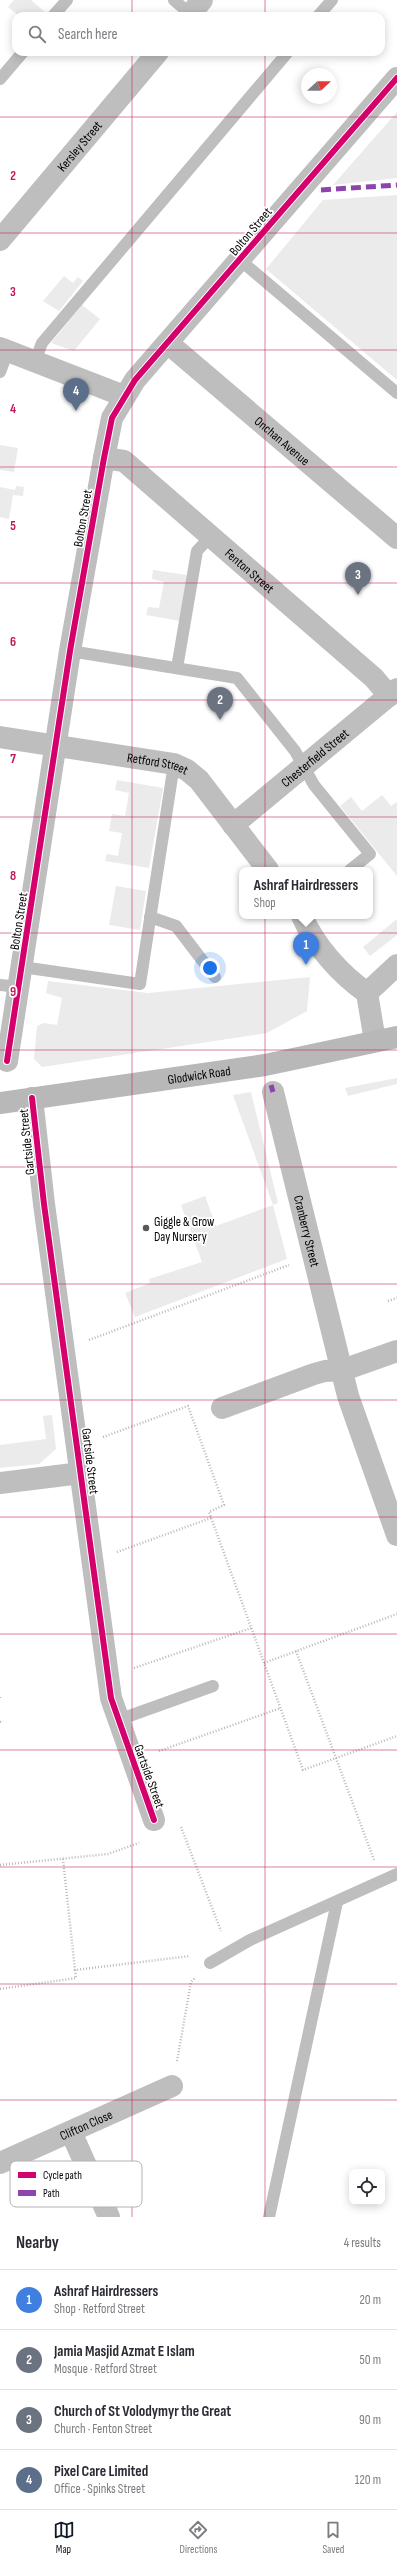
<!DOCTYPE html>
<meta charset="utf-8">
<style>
body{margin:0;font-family:"Sofia Sans Condensed",sans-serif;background:#f7f7f7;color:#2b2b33}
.controls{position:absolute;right:12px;bottom:12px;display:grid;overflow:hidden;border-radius:8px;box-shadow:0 2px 10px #0003}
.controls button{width:36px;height:36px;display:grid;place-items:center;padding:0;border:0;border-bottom:1px solid #e1e1e2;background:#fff;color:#2b2b33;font:20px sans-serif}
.compass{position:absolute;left:301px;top:68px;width:36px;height:36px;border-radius:50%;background:#fff;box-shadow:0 2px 10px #0003;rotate:68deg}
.you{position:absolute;left:210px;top:968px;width:14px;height:14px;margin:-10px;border:3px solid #fff;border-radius:50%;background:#1a73e8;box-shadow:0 0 0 6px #1a73e833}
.badge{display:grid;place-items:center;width:26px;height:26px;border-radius:50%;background:#111827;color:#fff;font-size:13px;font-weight:700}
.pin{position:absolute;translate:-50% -33px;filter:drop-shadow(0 1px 2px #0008)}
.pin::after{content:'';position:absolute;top:21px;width:14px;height:12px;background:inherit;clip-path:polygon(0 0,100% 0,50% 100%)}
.popup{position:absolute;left:239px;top:867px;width:134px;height:52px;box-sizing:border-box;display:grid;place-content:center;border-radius:8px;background:#fff;filter:drop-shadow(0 1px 3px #0005);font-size:13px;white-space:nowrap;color:#7c7c81}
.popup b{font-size:15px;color:#2b2b33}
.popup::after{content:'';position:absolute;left:50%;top:100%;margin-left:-8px;border:8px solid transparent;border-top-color:#fff}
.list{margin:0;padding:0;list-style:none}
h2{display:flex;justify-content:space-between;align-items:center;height:52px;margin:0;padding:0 16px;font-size:17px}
h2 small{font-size:13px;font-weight:400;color:#7c7c81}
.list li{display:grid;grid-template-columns:26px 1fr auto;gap:12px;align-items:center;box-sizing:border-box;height:60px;padding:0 16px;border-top:1px solid #e1e1e2}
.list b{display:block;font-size:15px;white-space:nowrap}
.list p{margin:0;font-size:13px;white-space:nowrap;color:#7c7c81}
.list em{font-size:13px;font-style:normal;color:#7c7c81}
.icon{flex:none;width:22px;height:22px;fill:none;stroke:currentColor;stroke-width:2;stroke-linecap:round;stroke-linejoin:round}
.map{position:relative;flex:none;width:397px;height:2217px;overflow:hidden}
.search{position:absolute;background:#fff;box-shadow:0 2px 10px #0003;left:12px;right:12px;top:12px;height:44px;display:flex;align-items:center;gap:10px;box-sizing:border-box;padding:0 14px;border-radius:12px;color:#7c7c81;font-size:15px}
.sheet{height:292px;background:#fff}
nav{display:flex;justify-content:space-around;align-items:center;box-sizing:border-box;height:56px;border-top:1px solid #e1e1e2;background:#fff;font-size:11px;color:#7c7c81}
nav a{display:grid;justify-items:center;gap:2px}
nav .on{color:#111827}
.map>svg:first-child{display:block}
</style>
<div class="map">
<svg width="397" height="2217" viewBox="0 0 397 2217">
<rect width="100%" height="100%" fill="#fff"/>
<g fill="#ebebeb">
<path d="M14,0h17l16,14 -2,2h-26l-11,-9z"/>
<path d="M397,112v66l-64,7z"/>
<path d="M397,195v185l-131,-111 57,-69z"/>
<path d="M64,276l9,7 5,-6 5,4 -24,30 -16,-10z"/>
<path d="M82,305l18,14 -26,32 -23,-8z"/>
<path d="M0,445l18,3 -4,24 -14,-2z"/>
<path d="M16,486l8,1 -1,9 -10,-1 -4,24 -9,-2v-30l15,3z"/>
<path d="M153,570l34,5 -7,46 -34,-6 2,-8 11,1 5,-26 -12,-3z"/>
<path d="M117,780l46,8 -14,80 -44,-7 2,-7 11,2 4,-23 -13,-2 3,-17 13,2 4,-23 -14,-3z"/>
<path d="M382,795l9,11 6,-4v74l-57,-70 11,-9 11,14z"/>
<path d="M116,886l30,5 -6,39 -31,-5z"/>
<path d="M397,919v16l-27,21 -7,-9z"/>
<path d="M310,977l-3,34 -40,22 -225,34 -8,-8 3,-33 7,-3 13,2 5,-27 -16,-5 2,-12 100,12z"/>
<path d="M397,1078v6l-49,12 -3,-8z"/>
<path d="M251,1092l27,111 -5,2 14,54 -152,58 -10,-24 25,-10 -1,-4 53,-17 -21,-57 24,-9 11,30 57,-21 -40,-110z"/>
<path d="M52,1415l4,34 -17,15 -39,4v-23l46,-6 -3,-23z"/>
</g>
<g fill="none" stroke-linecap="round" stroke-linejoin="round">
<g stroke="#b9b9b9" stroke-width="2.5" stroke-dasharray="1 2" stroke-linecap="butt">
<path d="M388,1301l9,-3"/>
<path d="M89,1340l200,-75"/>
<path d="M103,1437l85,-31 36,99 -15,7 94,258 94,-34"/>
<path d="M117,1552l94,-34"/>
<path d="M296,1651l78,209"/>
<path d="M264,1663l133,-49"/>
<path d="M134,1668l117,-40"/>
<path d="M0,1697v3"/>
<path d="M0,1722l3,-1"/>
<path d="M159,1751l122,-43"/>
<path d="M181,1827l40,104"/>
<path d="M63,1859l12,111"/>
<path d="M0,1865l108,-11 31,-11"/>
<path d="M0,1989l76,-11 -1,-8 115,-14"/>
<path d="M177,2061l14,-79 4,-4"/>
</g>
<g stroke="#bebebe" stroke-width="12">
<path d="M174,0l16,14"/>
<path d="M53,16l14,-16"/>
<path d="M318,16l14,-16"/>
<path d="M0,79l23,-27"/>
<path d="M240,260l157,133"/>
<path d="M35,361l7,-18 246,-291"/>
<path d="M0,372l8,-21"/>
<path d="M70,651l167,27 58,73 19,34 56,69 -20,16"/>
<path d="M177,668l20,-117 14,-15"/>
<path d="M150,917l26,9 39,51"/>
<path d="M22,967l118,17 34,-220"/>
<path d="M0,985l19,2"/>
<path d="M118,1720l95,-34"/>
<path d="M210,1963l40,-23 147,-66"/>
<path d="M269,2217l68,-315"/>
</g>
<g stroke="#bebebe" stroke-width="22">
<path d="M189,16l13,-16"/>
<path id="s1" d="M0,240l158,-188"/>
<path id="s2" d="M169,344l228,194"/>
<path d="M0,348l124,48"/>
<path id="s3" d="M104,458l20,3 250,217 15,18"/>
<path id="s4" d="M0,737l174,27 13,6 12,10 69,90"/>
<path id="s5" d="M233,825l164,-136"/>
<path d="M302,916c13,30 38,58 65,77l8,48"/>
<path d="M367,993l30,-28"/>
<path d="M7,1061l63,-410 34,-193 8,-40 23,-38 262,-302"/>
<path id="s6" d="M273,1092l75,304 49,139"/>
<path d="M32,1098l12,106 67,494 43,122"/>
<path d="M222,1408l92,-34 11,-3 18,-1 54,-19"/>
<path d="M0,1483l81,-10"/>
<path d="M71,2132l38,85"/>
<path id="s7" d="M0,2163l172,-77"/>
</g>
<path stroke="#b8b8b8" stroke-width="22" id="s8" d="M0,1103l265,-38 132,-28"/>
<g stroke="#8e44ad" stroke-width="5" stroke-dasharray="10 5" stroke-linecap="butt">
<path d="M321,190l76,-5"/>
<path d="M271,1085l2,7"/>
</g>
<defs>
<g id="cycleway">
<path d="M7,1061l63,-410 34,-193 8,-40 23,-38 262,-302"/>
<path d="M32,1098l12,106 67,494 43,122"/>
</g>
</defs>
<use href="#cycleway" stroke="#fff" stroke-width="8"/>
<use href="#cycleway" stroke="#d6006c" stroke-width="6"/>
</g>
<path fill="none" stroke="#c2185b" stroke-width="1" stroke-opacity="0.55" d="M132,0v16M265,0v16M132,52v2165M265,52v2165M0,117h397M0,233h397M0,350h397M0,467h397M0,583h397M0,700h397M0,817h397M0,933h397M0,1050h397M0,1167h397M0,1284h397M0,1400h397M0,1517h397M0,1634h397M0,1750h397M0,1867h397M0,1984h397M0,2100h397"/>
<circle fill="#595959" stroke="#fff" stroke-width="1.5" cx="146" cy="1228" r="4"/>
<g text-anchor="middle" stroke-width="3.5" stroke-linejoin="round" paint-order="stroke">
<g font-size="13" fill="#000" stroke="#fff">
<text dy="5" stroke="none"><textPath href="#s1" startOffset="123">Kersley Street</textPath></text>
<text transform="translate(250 231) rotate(-50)" y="5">Bolton Street</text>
<text dy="5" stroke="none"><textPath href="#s2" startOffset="149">Onchan Avenue</textPath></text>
<text transform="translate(82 518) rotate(-80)" y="5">Bolton Street</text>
<text dy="5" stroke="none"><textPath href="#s3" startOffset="187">Fenton Street</textPath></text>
<text dy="5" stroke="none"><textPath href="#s5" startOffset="106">Chesterfield Street</textPath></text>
<text dy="5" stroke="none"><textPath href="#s4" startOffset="160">Retford Street</textPath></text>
<text transform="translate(18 921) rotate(-81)" y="5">Bolton Street</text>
<text dy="5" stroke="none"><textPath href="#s8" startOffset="201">Glodwick Road</textPath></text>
<text transform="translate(26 1142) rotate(-96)" y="5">Gartside Street</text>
<text dy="5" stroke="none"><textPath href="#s6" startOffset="143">Cranberry Street</textPath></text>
<text transform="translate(91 1461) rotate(83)" y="5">Gartside Street</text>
<text transform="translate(150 1776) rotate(70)" y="5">Gartside Street</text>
<text dy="5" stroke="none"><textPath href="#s7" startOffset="94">Clifton Close</textPath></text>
</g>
<g font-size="13" fill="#000" stroke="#fff" text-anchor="start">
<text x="154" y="1226">Giggle &amp; Grow<tspan x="154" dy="15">Day Nursery</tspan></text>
</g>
</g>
<rect x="10" y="2161" width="132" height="46" rx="6" fill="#fff" stroke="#b2b2b2" stroke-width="1"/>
<rect x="18" y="2172" width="18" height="6" fill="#d6006c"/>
<rect x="18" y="2190" width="18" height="6" fill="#8e44ad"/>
<g font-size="11" fill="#000">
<text x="43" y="2179">Cycle path</text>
<text x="43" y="2197">Path</text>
</g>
<g font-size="13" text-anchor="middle" font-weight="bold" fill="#c2185b" stroke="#fff" stroke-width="3.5" stroke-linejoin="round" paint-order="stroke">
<text x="13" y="180">2</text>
<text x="13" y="296">3</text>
<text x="13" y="413">4</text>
<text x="13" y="530">5</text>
<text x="13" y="646">6</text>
<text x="13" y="763">7</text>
<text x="13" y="880">8</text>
<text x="13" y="996">9</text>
</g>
</svg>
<div class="controls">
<button><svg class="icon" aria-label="locate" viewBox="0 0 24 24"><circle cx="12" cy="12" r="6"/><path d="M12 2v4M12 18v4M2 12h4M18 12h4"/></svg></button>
</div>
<svg class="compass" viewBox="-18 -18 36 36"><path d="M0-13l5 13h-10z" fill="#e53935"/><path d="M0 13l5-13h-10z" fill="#7c7c81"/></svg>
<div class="you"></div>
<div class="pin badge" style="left:306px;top:965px;background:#3f7fe0">1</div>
<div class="popup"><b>Ashraf Hairdressers</b>Shop</div>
<div class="pin badge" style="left:220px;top:720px;background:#6b7280">2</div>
<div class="pin badge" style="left:358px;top:595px;background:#6b7280">3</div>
<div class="pin badge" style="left:76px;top:411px;background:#5c6f8a">4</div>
<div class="search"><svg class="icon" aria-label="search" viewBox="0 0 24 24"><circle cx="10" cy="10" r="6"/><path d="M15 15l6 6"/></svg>Search here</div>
</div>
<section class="sheet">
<h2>Nearby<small>4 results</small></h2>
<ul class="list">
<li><span class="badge" style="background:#3f7fe0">1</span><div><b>Ashraf Hairdressers</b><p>Shop · Retford Street</p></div><em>20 m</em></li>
<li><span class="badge" style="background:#6b7280">2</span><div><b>Jamia Masjid Azmat E Islam</b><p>Mosque · Retford Street</p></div><em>50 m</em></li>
<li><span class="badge" style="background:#6b7280">3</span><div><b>Church of St Volodymyr the Great</b><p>Church · Fenton Street</p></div><em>90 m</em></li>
<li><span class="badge" style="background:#5c6f8a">4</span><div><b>Pixel Care Limited</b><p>Office · Spinks Street</p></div><em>120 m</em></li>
</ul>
</section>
<nav>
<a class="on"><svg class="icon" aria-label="map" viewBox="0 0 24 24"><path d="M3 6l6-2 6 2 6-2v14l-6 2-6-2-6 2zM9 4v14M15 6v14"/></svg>Map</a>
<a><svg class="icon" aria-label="directions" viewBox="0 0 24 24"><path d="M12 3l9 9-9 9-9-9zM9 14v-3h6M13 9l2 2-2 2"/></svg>Directions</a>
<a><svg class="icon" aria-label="saved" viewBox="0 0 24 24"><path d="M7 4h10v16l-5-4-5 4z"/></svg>Saved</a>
</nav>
